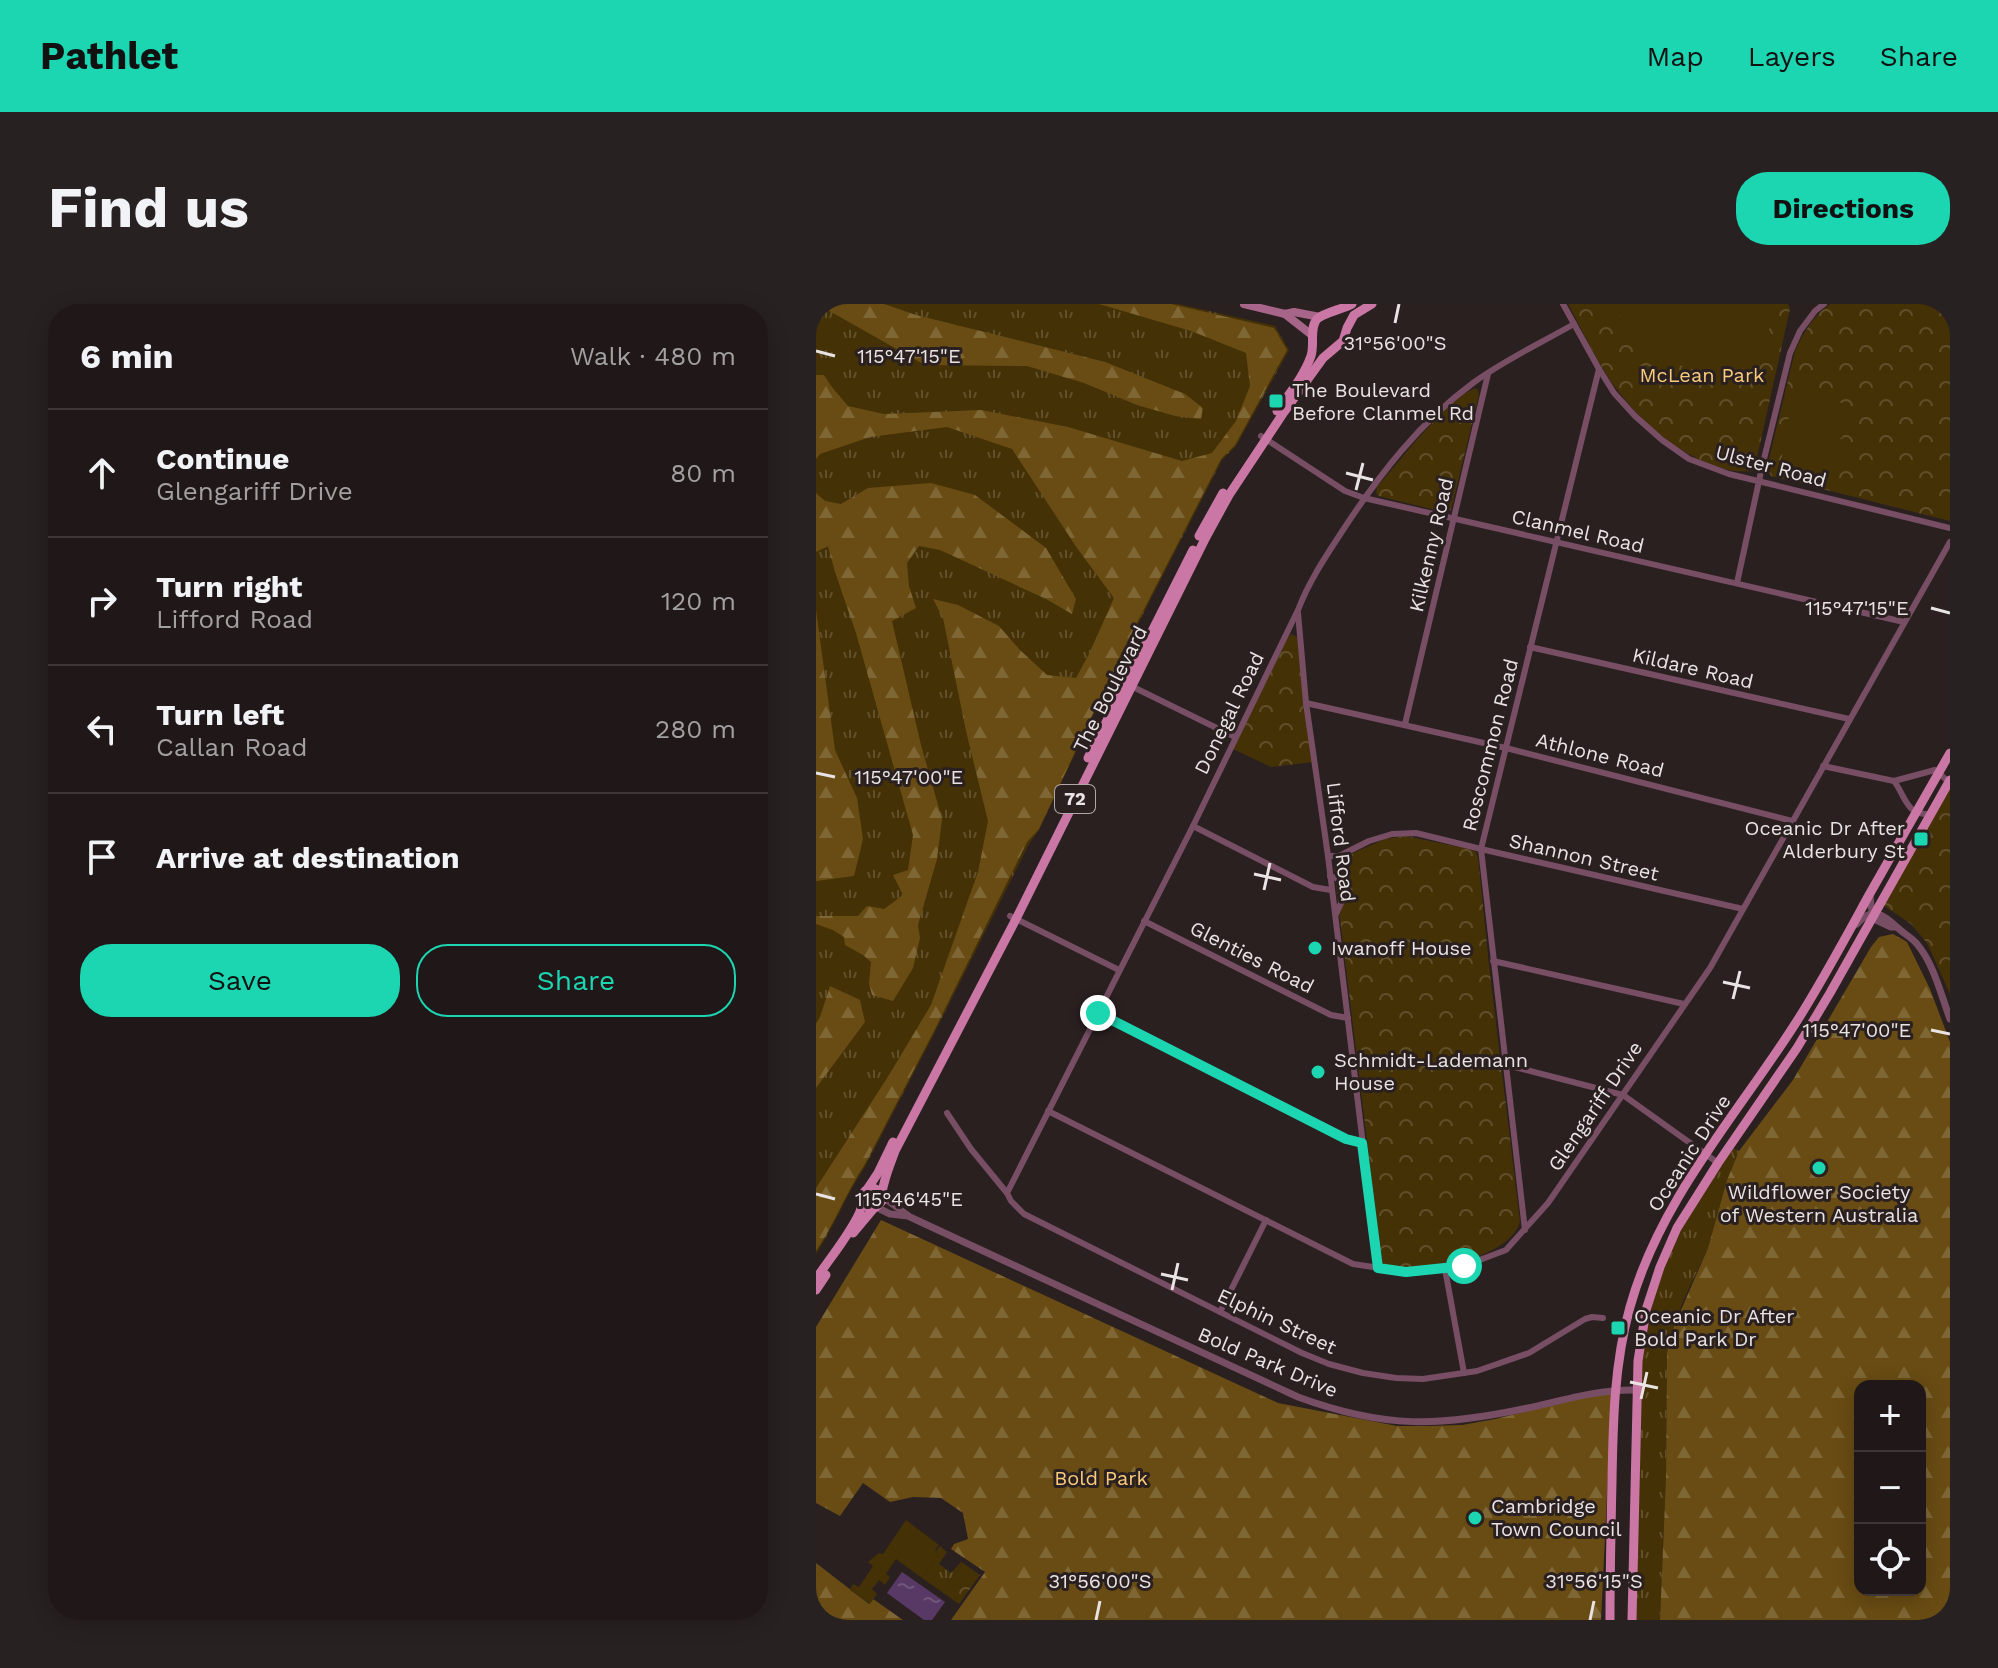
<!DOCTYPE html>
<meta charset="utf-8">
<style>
body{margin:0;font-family:"Work Sans",sans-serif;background:#282121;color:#f1f3f6}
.controls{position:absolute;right:24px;bottom:24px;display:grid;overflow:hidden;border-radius:16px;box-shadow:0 4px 20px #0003}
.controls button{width:72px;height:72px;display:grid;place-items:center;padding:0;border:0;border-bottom:2px solid #3d3737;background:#201818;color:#f1f3f6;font:40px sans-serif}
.stop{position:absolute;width:24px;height:24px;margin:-18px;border:6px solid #1cd5b1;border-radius:50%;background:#fff}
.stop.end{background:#1cd5b1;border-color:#fff;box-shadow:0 2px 8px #0008}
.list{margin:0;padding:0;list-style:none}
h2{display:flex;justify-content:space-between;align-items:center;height:104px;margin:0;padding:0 32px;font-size:34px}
h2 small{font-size:26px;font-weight:400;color:#a2a0a2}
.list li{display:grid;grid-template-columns:52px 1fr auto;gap:24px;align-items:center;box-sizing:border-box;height:128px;padding:0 32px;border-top:2px solid #3d3737}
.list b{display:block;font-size:30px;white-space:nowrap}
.list p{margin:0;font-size:26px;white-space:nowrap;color:#a2a0a2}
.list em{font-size:26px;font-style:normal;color:#a2a0a2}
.actions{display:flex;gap:16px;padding:24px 32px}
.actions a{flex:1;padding:18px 0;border:2px solid #1cd5b1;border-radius:32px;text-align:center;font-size:28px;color:#1cd5b1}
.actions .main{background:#1cd5b1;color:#111}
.icon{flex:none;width:44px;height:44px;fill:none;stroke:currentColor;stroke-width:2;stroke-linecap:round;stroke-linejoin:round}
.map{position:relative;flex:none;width:1134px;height:1316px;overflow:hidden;border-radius:32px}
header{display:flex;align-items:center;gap:48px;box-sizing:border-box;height:112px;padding:0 40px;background:#1cd5b1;color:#111}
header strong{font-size:38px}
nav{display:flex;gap:44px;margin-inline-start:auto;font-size:28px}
.intro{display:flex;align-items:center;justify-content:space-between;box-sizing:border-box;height:192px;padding:0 48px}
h1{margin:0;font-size:56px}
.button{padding:20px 36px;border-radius:32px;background:#1cd5b1;color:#111;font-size:28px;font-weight:700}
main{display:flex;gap:48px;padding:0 48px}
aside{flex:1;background:#201818;border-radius:32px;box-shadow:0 4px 20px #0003}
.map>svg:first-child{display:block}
</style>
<header>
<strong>Pathlet</strong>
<nav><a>Map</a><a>Layers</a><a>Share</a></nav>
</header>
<div class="intro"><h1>Find us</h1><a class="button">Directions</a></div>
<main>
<aside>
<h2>6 min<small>Walk · 480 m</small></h2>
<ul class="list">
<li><svg class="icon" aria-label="ahead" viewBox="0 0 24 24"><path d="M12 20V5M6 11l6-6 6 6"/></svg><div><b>Continue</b><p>Glengariff Drive</p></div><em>80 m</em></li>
<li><svg class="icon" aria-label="right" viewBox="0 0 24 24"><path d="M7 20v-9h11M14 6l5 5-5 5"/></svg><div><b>Turn right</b><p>Lifford Road</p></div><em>120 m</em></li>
<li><svg class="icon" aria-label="left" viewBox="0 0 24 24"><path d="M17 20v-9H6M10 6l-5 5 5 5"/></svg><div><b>Turn left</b><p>Callan Road</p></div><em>280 m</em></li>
<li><svg class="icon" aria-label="arrive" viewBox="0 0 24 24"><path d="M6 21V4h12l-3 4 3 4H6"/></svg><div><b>Arrive at destination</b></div></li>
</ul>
<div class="actions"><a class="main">Save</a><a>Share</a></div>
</aside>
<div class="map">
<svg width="1134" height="1316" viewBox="0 0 1134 1316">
<defs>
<pattern id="grass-tufts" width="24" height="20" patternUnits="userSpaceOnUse" patternTransform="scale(2)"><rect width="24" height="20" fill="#453106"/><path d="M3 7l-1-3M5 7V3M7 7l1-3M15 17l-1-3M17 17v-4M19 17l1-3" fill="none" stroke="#604f2a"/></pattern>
<pattern id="forest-firs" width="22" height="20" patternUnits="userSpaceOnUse" patternTransform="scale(2)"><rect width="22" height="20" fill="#694c13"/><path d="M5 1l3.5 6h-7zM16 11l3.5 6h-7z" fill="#7e6635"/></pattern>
<pattern id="park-crowns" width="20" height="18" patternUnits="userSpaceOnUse" patternTransform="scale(2)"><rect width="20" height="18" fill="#453106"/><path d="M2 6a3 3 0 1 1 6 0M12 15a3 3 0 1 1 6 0" fill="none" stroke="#604f2a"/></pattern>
<pattern id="water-ripples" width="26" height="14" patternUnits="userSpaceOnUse" patternTransform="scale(2)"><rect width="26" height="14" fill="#583965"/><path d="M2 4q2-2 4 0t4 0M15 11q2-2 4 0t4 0" fill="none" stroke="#70567b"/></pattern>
</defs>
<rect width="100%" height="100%" fill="#2a2020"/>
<g fill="url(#grass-tufts)">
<path d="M0,0h362l97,22 14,24 -53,96 -14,14 -103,201 -80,169 -10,14 -94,188 -69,133c-19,28 -31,60 -50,89z"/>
<path d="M917,844l6,3 -12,29 -19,68 -24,51 -10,27 -7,27 -1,123 -6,144h-24l6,-259c5,-31 10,-61 20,-90 16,-45 45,-84 71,-123z"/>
<path d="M124,1242l7,6 -8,12 12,9 10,-11 2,1 -21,29 -20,-14 17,-24 -3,-3z"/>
</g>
<g fill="url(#forest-firs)" fill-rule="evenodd">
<path d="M1,0h67l32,11 189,47 80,32 18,14 -2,11 -26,-3 -38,-11 -53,-22 -57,-17 -102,-1z"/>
<path d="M283,0h72l103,24 13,22 -52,95 -14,14 -103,201 -79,169 -12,13 -93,189 -69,133c-19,28 -30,59 -49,87v-63l73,-113 42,-70 47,-133 10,-51 -22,-90 -23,-113 -10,-19 25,6 41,21 21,24 27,25 29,3 13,-24 25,-56 -37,-50 -65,-99 -65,-22 -77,10 -50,17 -4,5v-84h8l7,11 17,20 36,8 97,-4 87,17 114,34 30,-8 24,-32 14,-35 -4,-33 -55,-22z"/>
<path d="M115,179l44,12 71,53 30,51 -4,15 -26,-15 -106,-49 -21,-4 -12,17 2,23 7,22 -24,13 29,124 21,74 -5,40 -19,66 2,13 -7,30 -20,33 -21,-6 -3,-12 2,-21 -8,-7 -18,-10 -1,-8 -11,-7 -17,-6v-8h42l9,-10 17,3 19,-14 -10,-20 15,-5 5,-35 -57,-202 -21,-61 -7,-26 -12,6v-59l9,8 16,3 27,-16z"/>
<path d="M0,306l19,140 22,48 6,41 -9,37 -38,5z"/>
<path d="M1077,630l14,8 23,47 20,53v578h-290l6,-143 1,-124 7,-27 34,-78 19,-68 12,-29 54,-71 78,-133 8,-10zM1044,1082h60v204h-60z"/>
<path d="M14,682l30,14 5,22 -49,66v-64l4,-7z"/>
<path d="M65,916l397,183 119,23h33l32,-1 33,-6 117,-28 -11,229h-650l34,-48 -34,-23 3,-5 14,-5 -5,-26 -22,-15 -28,-1 -23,5 -27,-19 -23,33 -24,-13v-176z"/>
<path d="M0,1259l53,41 4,-5 30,21h-87z"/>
</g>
<g fill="url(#park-crowns)">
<path d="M752,0h220l2,5 -36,162c-8,0 -18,1 -25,-1 -44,-10 -84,-44 -111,-79 -20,-26 -34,-58 -50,-87z"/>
<path d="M1014,0h120v217l-179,-45 -4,-9 28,-116c8,-18 19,-36 35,-47z"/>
<path d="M659,84l3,2 1,5 -28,115 -7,2 -66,-16 -2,-4 1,-5c23,-26 68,-86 98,-99z"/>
<path d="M475,330l6,3 16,125 -42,5 -38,-18 54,-110z"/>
<path d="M1134,483v207l-23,-51 -16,-19 -28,-19z"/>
<path d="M590,532l63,13 7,3 2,5 11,108 31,257c-10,35 -88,50 -119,47 -7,-1 -13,-3 -19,-6l-48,-393 2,-8 6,-4 43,-19z"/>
<path d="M147,1259l17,12 -21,29 -17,-12z"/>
</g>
<g fill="#453106">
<path d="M799,0h151c6,21 5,28 -6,47 -27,42 -92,15 -122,-11 -11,-9 -19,-23 -23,-36z"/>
<path d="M979,88l26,7 -8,32 -26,-6z"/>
<path d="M1008,95l26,6 -8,33 -26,-7z"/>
<path d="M973,124l53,11 -8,33 -53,-12z"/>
<path d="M90,1216l33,25 -4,5 4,4 -17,24 -26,-19 -10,15 4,3 -5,8 -6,-5 -7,9 5,5 -7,10 -20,-14 3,-6 6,3 14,-21 -5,-4 11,-9 4,1z"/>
</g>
<path fill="url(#water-ripples)" d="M86,1268l43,30 -13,18h-8l-37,-27z"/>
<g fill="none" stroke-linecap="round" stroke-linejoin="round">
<g stroke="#774e64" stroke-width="6">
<path d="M747,0l36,65 15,24 21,23 27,24 27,19 40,15 221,54"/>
<path d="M445,132l84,55 19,7 540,124"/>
<path d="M921,279l25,-116 28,-114 10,-22 15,-20 9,-7"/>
<path d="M482,309l8,90 22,153 50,412"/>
<path d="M714,343l319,72"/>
<path d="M313,381l106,52"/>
<path d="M490,399l200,45 286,73"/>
<path d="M589,420l83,-350"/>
<path d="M1007,462l71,15 41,-11 14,12"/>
<path d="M1078,477c12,16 12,35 37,33"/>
<path d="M377,522l120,61 18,3"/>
<path d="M512,552h11l30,-15 23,-7 24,-1 65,16 262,60"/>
<path d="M514,572l11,4c7,12 0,23 -5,34"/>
<path d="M194,612l109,54"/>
<path d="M328,617l187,94 17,3"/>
<path d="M677,657l191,43"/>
<path d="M282,709l248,126 16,4"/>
<path d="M691,761l116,30 95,68"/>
<path d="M232,807l305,153 53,8 58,-6 42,-16 42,-47 162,-235 240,-426"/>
<path d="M131,809l24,36 36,44 4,8 13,13 278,139 27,11 34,9 33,5 27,1 54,-8 52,-18 56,-34 7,-2 11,1"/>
<path d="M191,889l186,-367 105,-216c11,-29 28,-54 45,-80 36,-55 77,-108 130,-147 31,-23 68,-40 101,-59"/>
<path d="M709,926l-44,-381 118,-480"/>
<path d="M629,965l19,104"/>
<path d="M404,1008l46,-92"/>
</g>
<g stroke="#774e64" stroke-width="7">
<path d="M1054,590l1,13 5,13 15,7h5"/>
<path d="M1041,620c16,-19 26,-9 41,4 6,6 13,9 19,16 17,20 24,51 33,75"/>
<path d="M67,893l27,20 388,180c87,32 141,30 230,11 36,-8 72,-19 109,-18"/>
<path d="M60,903l14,7 18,2"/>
</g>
<g stroke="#a66589" stroke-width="8">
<path d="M428,0l41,10 9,-2 26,5"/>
<path d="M469,10l28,22"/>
</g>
<g stroke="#cb77a5" stroke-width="9">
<path d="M461,107c12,-17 27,-35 34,-55 4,-12 -2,-28 6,-37 6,-6 26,-10 35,-15"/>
<path d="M383,232l24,-43"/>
<path d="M272,454l105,-208"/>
<path d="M52,884l10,-15 15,-31"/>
<path d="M66,889c2,-15 8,-28 13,-42l121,-232 190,-382 23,-42 55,-83 39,-54 20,-17 4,-13 7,-13 18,-11"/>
<path d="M37,929l21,-25"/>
<path d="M0,975c14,-21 32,-42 43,-65 4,-8 2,-20 6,-23 6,-6 12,-2 17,2v8l-6,6 -7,1 -5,-5"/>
<path d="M0,986l10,-15"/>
<path d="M794,1316c0,-46 1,-93 2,-139 1,-59 2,-117 18,-174 30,-108 108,-193 167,-286 26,-41 49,-84 72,-126 27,-47 54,-94 81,-142"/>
<path d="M816,1316l6,-259 8,-51 14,-43 17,-39 41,-65 79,-115 33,-55 120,-213"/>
</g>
</g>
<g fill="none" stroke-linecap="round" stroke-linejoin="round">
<path stroke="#1cd5b1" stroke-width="10" d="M282,709l248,126 16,4 16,125 28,4 58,-6"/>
</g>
<path fill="none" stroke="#e9e3e3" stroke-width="3" d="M579,19l4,-19M0,47l19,5M530,169l27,7M540,186l7,-27M1115,304l19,5M0,469l19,4M438,570l27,6M448,586l6,-27M907,678l27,6M917,695l7,-28M1115,726l19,4M0,890l19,5M345,970l27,6M356,986l6,-27M814,1078l28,6M825,1095l6,-27M280,1316l4,-19M774,1316l4,-19"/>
<g fill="#1cd5b1" stroke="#2a2020" stroke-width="3">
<rect x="452" y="89" width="16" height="16" rx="4"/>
<rect x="1097" y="527" width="16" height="16" rx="4"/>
<circle cx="499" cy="644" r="8"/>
<circle cx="502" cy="768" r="8"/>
<circle cx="1003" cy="864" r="8"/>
<rect x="794" y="1016" width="16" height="16" rx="4"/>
<circle cx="659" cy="1214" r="8"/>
</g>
<g text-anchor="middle" stroke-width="6" stroke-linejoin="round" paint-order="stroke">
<rect fill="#2a2020" stroke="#b0a8a8" stroke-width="2" x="239" y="481" width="40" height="28" rx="6"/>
<g font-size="18" font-weight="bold" fill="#e9e3e3">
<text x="259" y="501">72</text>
</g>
<g font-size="20" fill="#f9cb7c" stroke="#2a2020">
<text x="886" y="78">McLean Park</text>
<text x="285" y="1181">Bold Park</text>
</g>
<g font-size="20" fill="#e9e3e3" stroke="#2a2020" text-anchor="start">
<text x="476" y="93">The Boulevard<tspan x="476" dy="23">Before Clanmel Rd</tspan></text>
<text x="1089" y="531" text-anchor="end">Oceanic Dr After<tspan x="1089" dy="23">Alderbury St</tspan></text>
<text x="515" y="651">Iwanoff House</text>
<text x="518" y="763">Schmidt-Lademann<tspan x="518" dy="23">House</tspan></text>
<text x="1003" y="895" text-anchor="middle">Wildflower Society<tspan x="1003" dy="23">of Western Australia</tspan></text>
<text x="818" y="1019">Oceanic Dr After<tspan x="818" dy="23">Bold Park Dr</tspan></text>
<text x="675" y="1209">Cambridge<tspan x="675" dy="23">Town Council</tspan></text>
</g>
<g font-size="20" fill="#e9e3e3" stroke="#2a2020">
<text transform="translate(955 162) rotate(15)" y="7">Ulster Road</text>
<text transform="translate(762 227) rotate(13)" y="7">Clanmel Road</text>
<text transform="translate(615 241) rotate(-77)" y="7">Kilkenny Road</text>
<text transform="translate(877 364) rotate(13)" y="7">Kildare Road</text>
<text transform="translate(294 385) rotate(-63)" y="7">The Boulevard</text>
<text transform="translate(413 409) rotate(-64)" y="7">Donegal Road</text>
<text transform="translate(674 441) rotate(-76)" y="7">Roscommon Road</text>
<text transform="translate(784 451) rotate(14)" y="7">Athlone Road</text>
<text transform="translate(525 538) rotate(83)" y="7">Lifford Road</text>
<text transform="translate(768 553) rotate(13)" y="7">Shannon Street</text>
<text transform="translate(436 653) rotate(27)" y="7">Glenties Road</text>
<text transform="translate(779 802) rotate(-56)" y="7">Glengariff Drive</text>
<text transform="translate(873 849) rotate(-57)" y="7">Oceanic Drive</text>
<text transform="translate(461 1017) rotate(25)" y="7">Elphin Street</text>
<text transform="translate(452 1058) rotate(23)" y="7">Bold Park Drive</text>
</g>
</g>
<g font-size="20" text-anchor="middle" fill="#e9e3e3" stroke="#2a2020" stroke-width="6" stroke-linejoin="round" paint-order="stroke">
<text x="579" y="46">31°56'00"S</text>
<text x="93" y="59">115°47'15"E</text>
<text x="1041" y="311">115°47'15"E</text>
<text x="93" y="480">115°47'00"E</text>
<text x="1041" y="733">115°47'00"E</text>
<text x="93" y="902">115°46'45"E</text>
<text x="284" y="1284">31°56'00"S</text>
<text x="778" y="1284">31°56'15"S</text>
</g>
</svg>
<div class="controls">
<button>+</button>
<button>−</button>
<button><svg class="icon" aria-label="locate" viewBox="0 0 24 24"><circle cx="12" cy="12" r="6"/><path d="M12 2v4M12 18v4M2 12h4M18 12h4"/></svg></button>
</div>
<div class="stop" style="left:648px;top:962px"></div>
<div class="stop end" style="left:282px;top:709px"></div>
</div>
</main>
